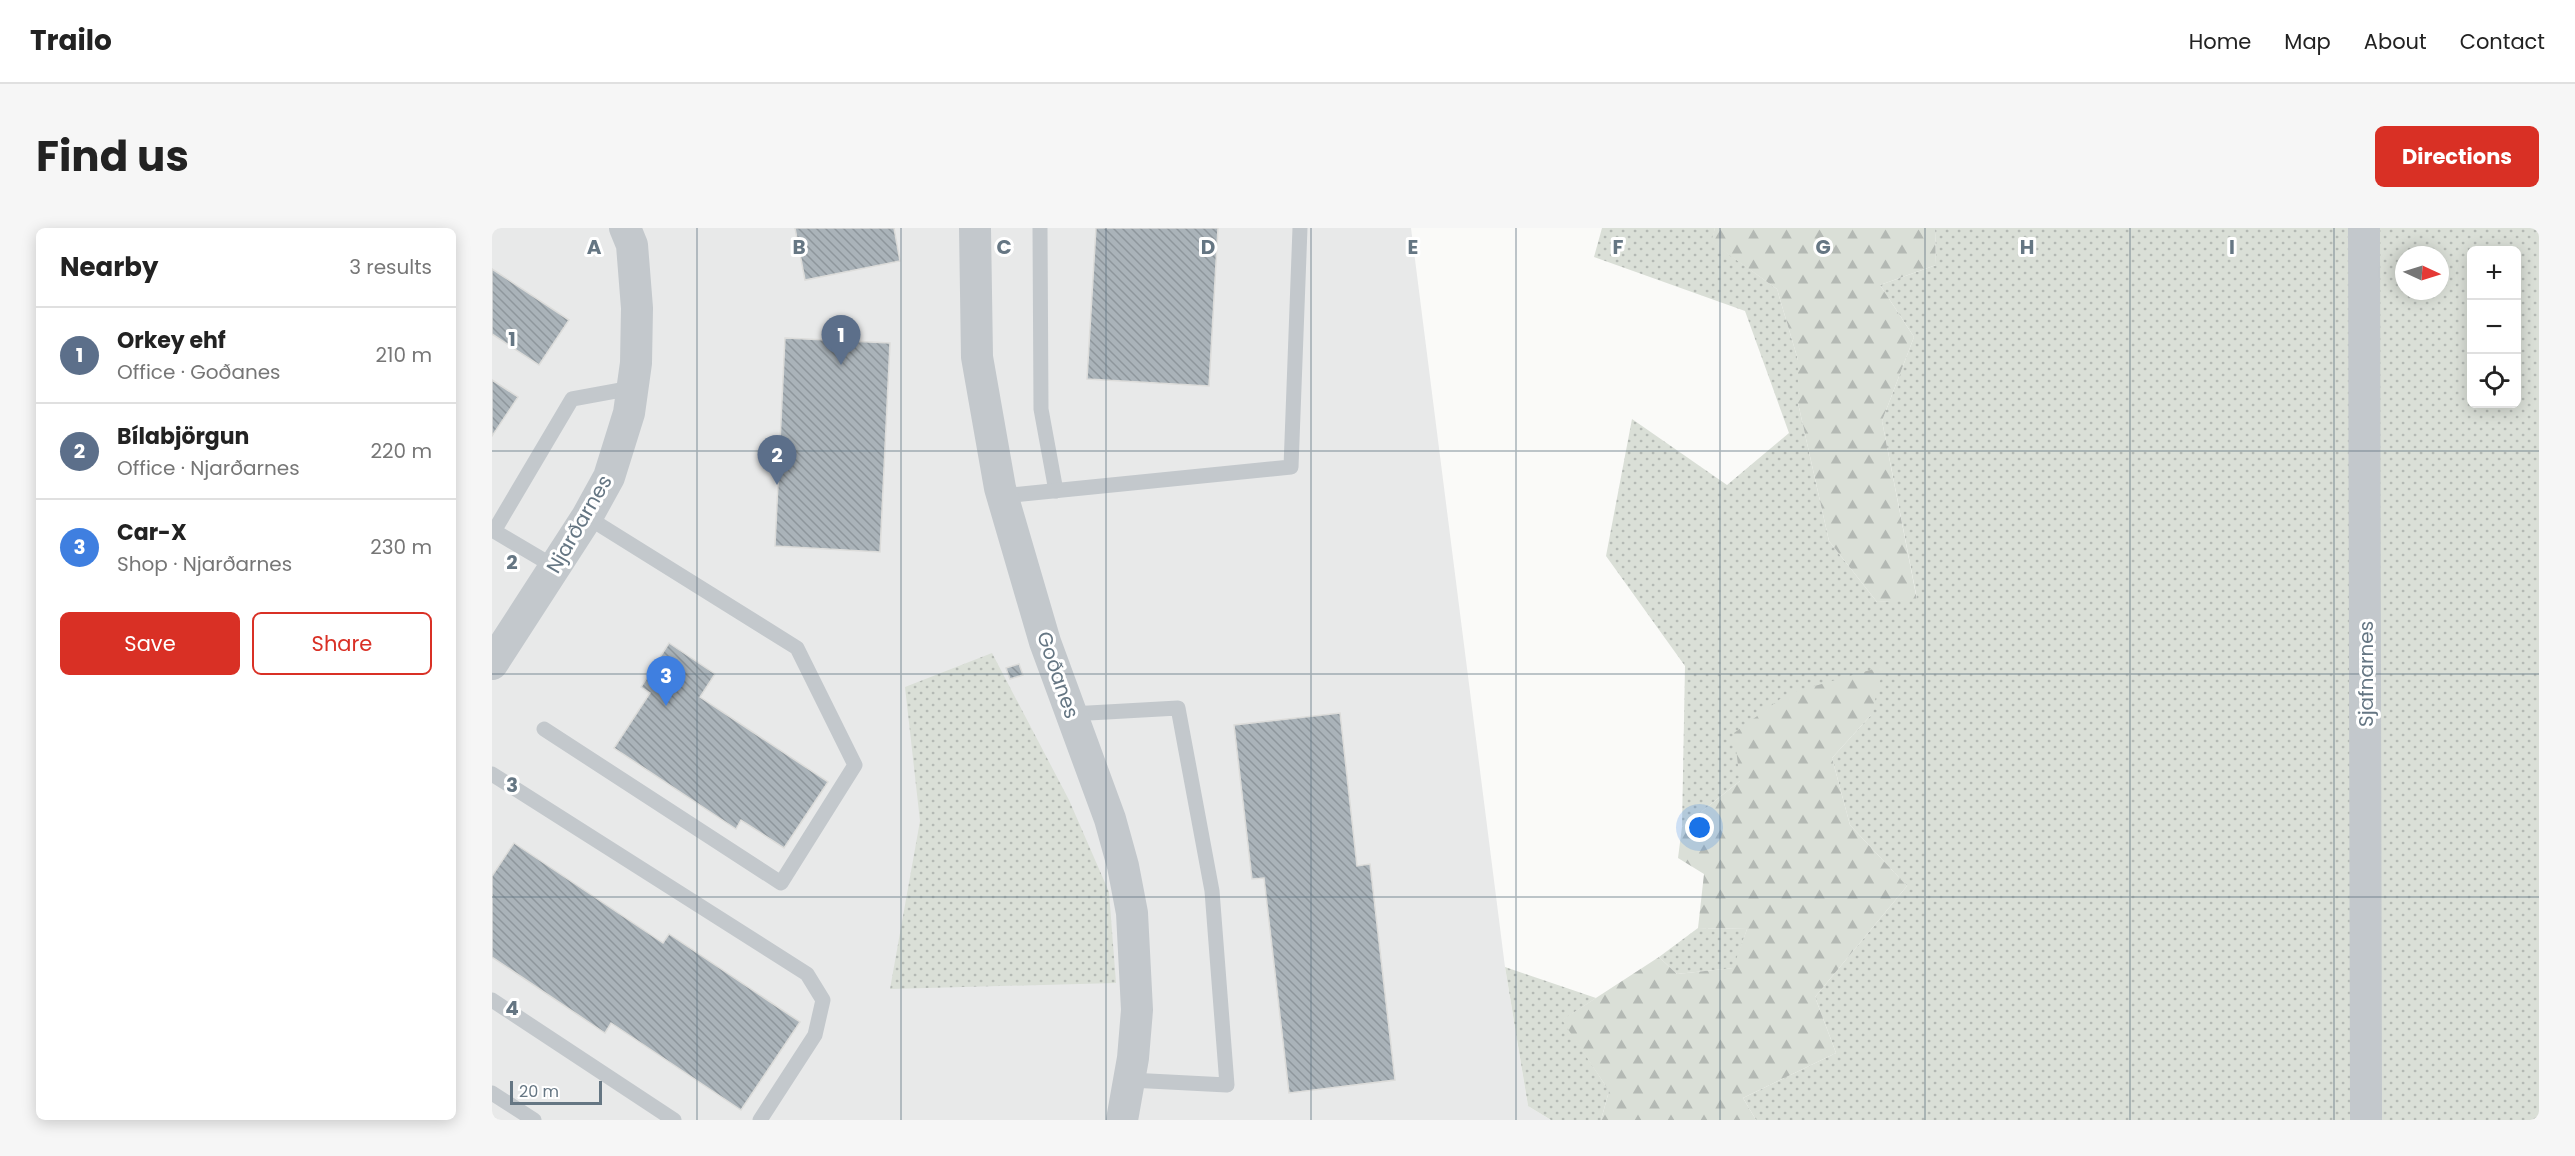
<!DOCTYPE html>
<meta charset="utf-8">
<style>
body{margin:0;font-family:Poppins,sans-serif;background:#f6f6f6;color:#222}
.controls{position:absolute;right:18px;top:18px;display:grid;overflow:hidden;border-radius:9px;box-shadow:0 3px 15px #0003}
.controls button{width:54px;height:54px;display:grid;place-items:center;padding:0;border:0;border-bottom:2px solid #e0e0e0;background:#fff;color:#222;font:30px sans-serif}
.compass{position:absolute;left:1903px;top:18px;width:54px;height:54px;border-radius:50%;background:#fff;box-shadow:0 3px 15px #0003;rotate:94deg}
.scale{position:absolute;left:18px;bottom:15px;width:92px;box-sizing:border-box;padding-left:6px;border:3px solid #657683;border-top:0;font-size:16px;line-height:21px;white-space:nowrap;color:#657683;-webkit-text-stroke:4px #fff;paint-order:stroke}
.you{position:absolute;left:1208px;top:600px;width:21px;height:21px;margin:-15px;border:4px solid #fff;border-radius:50%;background:#1a73e8;box-shadow:0 0 0 9px #1a73e833}
.badge{display:grid;place-items:center;width:39px;height:39px;border-radius:50%;background:#d93025;color:#fff;font-size:20px;font-weight:700}
.pin{position:absolute;translate:-50% -50px;filter:drop-shadow(0 2px 3px #0008)}
.pin::after{content:'';position:absolute;top:32px;width:21px;height:18px;background:inherit;clip-path:polygon(0 0,100% 0,50% 100%)}
.list{margin:0;padding:0;list-style:none}
h2{display:flex;justify-content:space-between;align-items:center;height:78px;margin:0;padding:0 24px;font-size:26px}
h2 small{font-size:20px;font-weight:400;color:#767676}
.list li{display:grid;grid-template-columns:39px 1fr auto;gap:18px;align-items:center;box-sizing:border-box;height:96px;padding:0 24px;border-top:2px solid #e0e0e0}
.list b{display:block;font-size:22px;white-space:nowrap}
.list p{margin:0;font-size:20px;white-space:nowrap;color:#767676}
.list em{font-size:20px;font-style:normal;color:#767676}
.actions{display:flex;gap:12px;padding:18px 24px}
.actions a{flex:1;padding:14px 0;border:2px solid #d93025;border-radius:9px;text-align:center;font-size:21px;color:#d93025}
.actions .main{background:#d93025;color:#fff}
.icon{flex:none;width:33px;height:33px;fill:none;stroke:currentColor;stroke-width:2;stroke-linecap:round;stroke-linejoin:round}
.map{position:relative;flex:none;width:2047px;height:892px;overflow:hidden;border-radius:9px}
header{display:flex;align-items:center;gap:36px;box-sizing:border-box;height:84px;padding:0 30px;background:#fff;border-bottom:2px solid #e0e0e0}
header strong{font-size:28px}
nav{display:flex;gap:33px;margin-inline-start:auto;font-size:21px}
.intro{display:flex;align-items:center;justify-content:space-between;box-sizing:border-box;height:144px;padding:0 36px}
h1{margin:0;font-size:42px}
.button{padding:15px 27px;border-radius:9px;background:#d93025;color:#fff;font-size:21px;font-weight:700}
main{display:flex;gap:36px;padding:0 36px}
aside{flex:1;background:#fff;border-radius:9px;box-shadow:0 3px 15px #0003}
.map>svg:first-child{display:block}
</style>
<header>
<strong>Trailo</strong>
<nav><a>Home</a><a>Map</a><a>About</a><a>Contact</a></nav>
</header>
<div class="intro"><h1>Find us</h1><a class="button">Directions</a></div>
<main>
<aside>
<h2>Nearby<small>3 results</small></h2>
<ul class="list">
<li><span class="badge" style="background:#5c6f8a">1</span><div><b>Orkey ehf</b><p>Office · Goðanes</p></div><em>210 m</em></li>
<li><span class="badge" style="background:#5c6f8a">2</span><div><b>Bílabjörgun</b><p>Office · Njarðarnes</p></div><em>220 m</em></li>
<li><span class="badge" style="background:#3f7fe0">3</span><div><b>Car-X</b><p>Shop · Njarðarnes</p></div><em>230 m</em></li>
</ul>
<div class="actions"><a class="main">Save</a><a>Share</a></div>
</aside>
<div class="map">
<svg width="2047" height="892" viewBox="0 0 2047 892">
<defs>
<pattern id="grass-dots" width="8" height="8" patternUnits="userSpaceOnUse" patternTransform="scale(1.5)"><rect width="8" height="8" fill="#dadfd7"/><path d="M2 2h.1M6 6h.1" fill="none" stroke="#b4b9b4" stroke-width="1.8" stroke-linecap="round"/></pattern>
<pattern id="forest-firs" width="22" height="20" patternUnits="userSpaceOnUse" patternTransform="scale(1.5)"><rect width="22" height="20" fill="#dadfd7"/><path d="M5 1l3.5 6h-7zM16 11l3.5 6h-7z" fill="#b4b9b4"/></pattern>
<pattern id="building-back-hatch" width="6" height="6" patternUnits="userSpaceOnUse" patternTransform="scale(1.5)"><rect width="6" height="6" fill="#aab3b9"/><path d="M-1 5l2 2M0 0l6 6M5-1l2 2" fill="none" stroke="#8e969c"/></pattern>
</defs>
<rect width="100%" height="100%" fill="#fafaf8"/>
<path fill="#e8e9e9" d="M0,0h919l94,739 23,139 23,14h-1059z"/>
<g fill="url(#grass-dots)" fill-rule="evenodd">
<path d="M1110,0h113l-3,14 65,47 21,71v43l31,138 48,61 40,-3 -35,-178 32,-84 -34,-52 56,-20 -1,-37h604v892h-783l-13,-22 93,-45 -21,-56 92,-111 -57,-61 -18,-67 39,-43 -131,66 -58,46 3,-161 -79,-110 26,-137 95,66 62,-52 -44,-122 -151,-54zM1980,22h44v154h-44zM1912,27h36v36h-36z"/>
<path d="M500,425l77,147 40,92 7,91 -226,6 30,-168 -15,-134z"/>
<path d="M1206,700l49,1 -13,39 -57,6 -18,-17z"/>
<path d="M1013,739l91,31 -33,22 46,71 -8,29h-50l-23,-14z"/>
</g>
<g fill="url(#forest-firs)">
<path d="M1223,0h220l1,37 -56,20 34,52 -32,84 35,179 -40,2 -48,-61 -31,-138v-43l-21,-71 -66,-47z"/>
<path d="M1392,438l-13,49 -39,43 18,67 57,61 -92,111 21,56 -93,45 13,22h-155l8,-29 -47,-71 97,-63 18,17 56,-6 14,-39 -49,-1 6,-54 -26,-16 4,-31 58,-46 -6,-48 53,-39z"/>
</g>
<g fill="url(#building-back-hatch)" stroke="#dcdcda" stroke-width="1.5">
<path d="M303,0h99l6,33 -95,19z"/>
<path d="M604,0h122l-9,158 -122,-7z"/>
<path d="M0,41l77,51 -30,45 -47,-31z"/>
<path d="M293,110l105,5 -10,209 -105,-6z"/>
<path d="M0,152l26,17 -26,39z"/>
<path d="M177,415l46,31 -15,23 128,85 -44,66 -43,-28 -5,9 -122,-81 36,-55 -9,-6z"/>
<path d="M527,436l4,11 -13,4 -4,-11z"/>
<path d="M848,485l17,153 13,-2 25,216 -106,13 -25,-215 -12,1 -18,-154z"/>
<path d="M22,615l149,100 6,-9 131,88 -59,88 -130,-87 -6,10 -113,-76v-81z"/>
</g>
<g fill="none" stroke-linecap="round" stroke-linejoin="round">
<g stroke="#c3c8cc" stroke-width="15">
<path d="M548,0l1,181 15,82"/>
<path d="M510,268l289,-29 9,-239"/>
<path d="M63,339l-61,-36 78,-132 60,-11"/>
<path d="M579,486l107,-6 34,183 15,194 -97,-5"/>
<path d="M52,501l237,154 74,-118 -58,-117 -210,-131"/>
<path d="M0,546l315,200 16,26 -8,35 -55,85"/>
<path d="M0,772l182,120"/>
<path d="M0,865l42,27"/>
</g>
<g stroke="#c3c8cc" stroke-width="32">
<path d="M483,0l2,129 23,131 45,154 65,177 13,47 9,47 5,97 -4,48 -11,62"/>
<path d="M1872,0l2,892"/>
<path d="M0,436l95,-147 22,-40 20,-64 7,-50 1,-55 -5,-63 -7,-17"/>
</g>
</g>
<path fill="none" stroke="#657683" stroke-width="1.5" stroke-opacity="0.55" d="M205,0v892M409,0v892M614,0v892M819,0v892M1024,0v892M1228,0v892M1433,0v892M1638,0v892M1842,0v892M0,223h2047M0,446h2047M0,669h2047"/>
<g text-anchor="middle" stroke-width="6" stroke-linejoin="round" paint-order="stroke">
<g font-size="20" fill="#657683" stroke="#fff">
<text transform="translate(87 296) rotate(-60)" y="7">Njarðarnes</text>
<text transform="translate(1874 446) rotate(-90)" y="7">Sjafnarnes</text>
<text transform="translate(566 447) rotate(71)" y="7">Goðanes</text>
</g>
</g>
<g font-size="20" text-anchor="middle" font-weight="bold" fill="#657683" stroke="#fff" stroke-width="6" stroke-linejoin="round" paint-order="stroke">
<text x="102" y="26">A</text>
<text x="307" y="26">B</text>
<text x="512" y="26">C</text>
<text x="716" y="26">D</text>
<text x="921" y="26">E</text>
<text x="1126" y="26">F</text>
<text x="1331" y="26">G</text>
<text x="1535" y="26">H</text>
<text x="1740" y="26">I</text>
<text x="20" y="118">1</text>
<text x="20" y="341">2</text>
<text x="20" y="564">3</text>
<text x="20" y="787">4</text>
</g>
</svg>
<div class="controls">
<button>+</button>
<button>−</button>
<button><svg class="icon" aria-label="locate" viewBox="0 0 24 24"><circle cx="12" cy="12" r="6"/><path d="M12 2v4M12 18v4M2 12h4M18 12h4"/></svg></button>
</div>
<svg class="compass" viewBox="-18 -18 36 36"><path d="M0-13l5 13h-10z" fill="#e53935"/><path d="M0 13l5-13h-10z" fill="#767676"/></svg>
<div class="scale">20 m</div>
<div class="you"></div>
<div class="pin badge" style="left:349px;top:137px;background:#5c6f8a">1</div>
<div class="pin badge" style="left:285px;top:257px;background:#5c6f8a">2</div>
<div class="pin badge" style="left:174px;top:478px;background:#3f7fe0">3</div>
</div>
</main>
